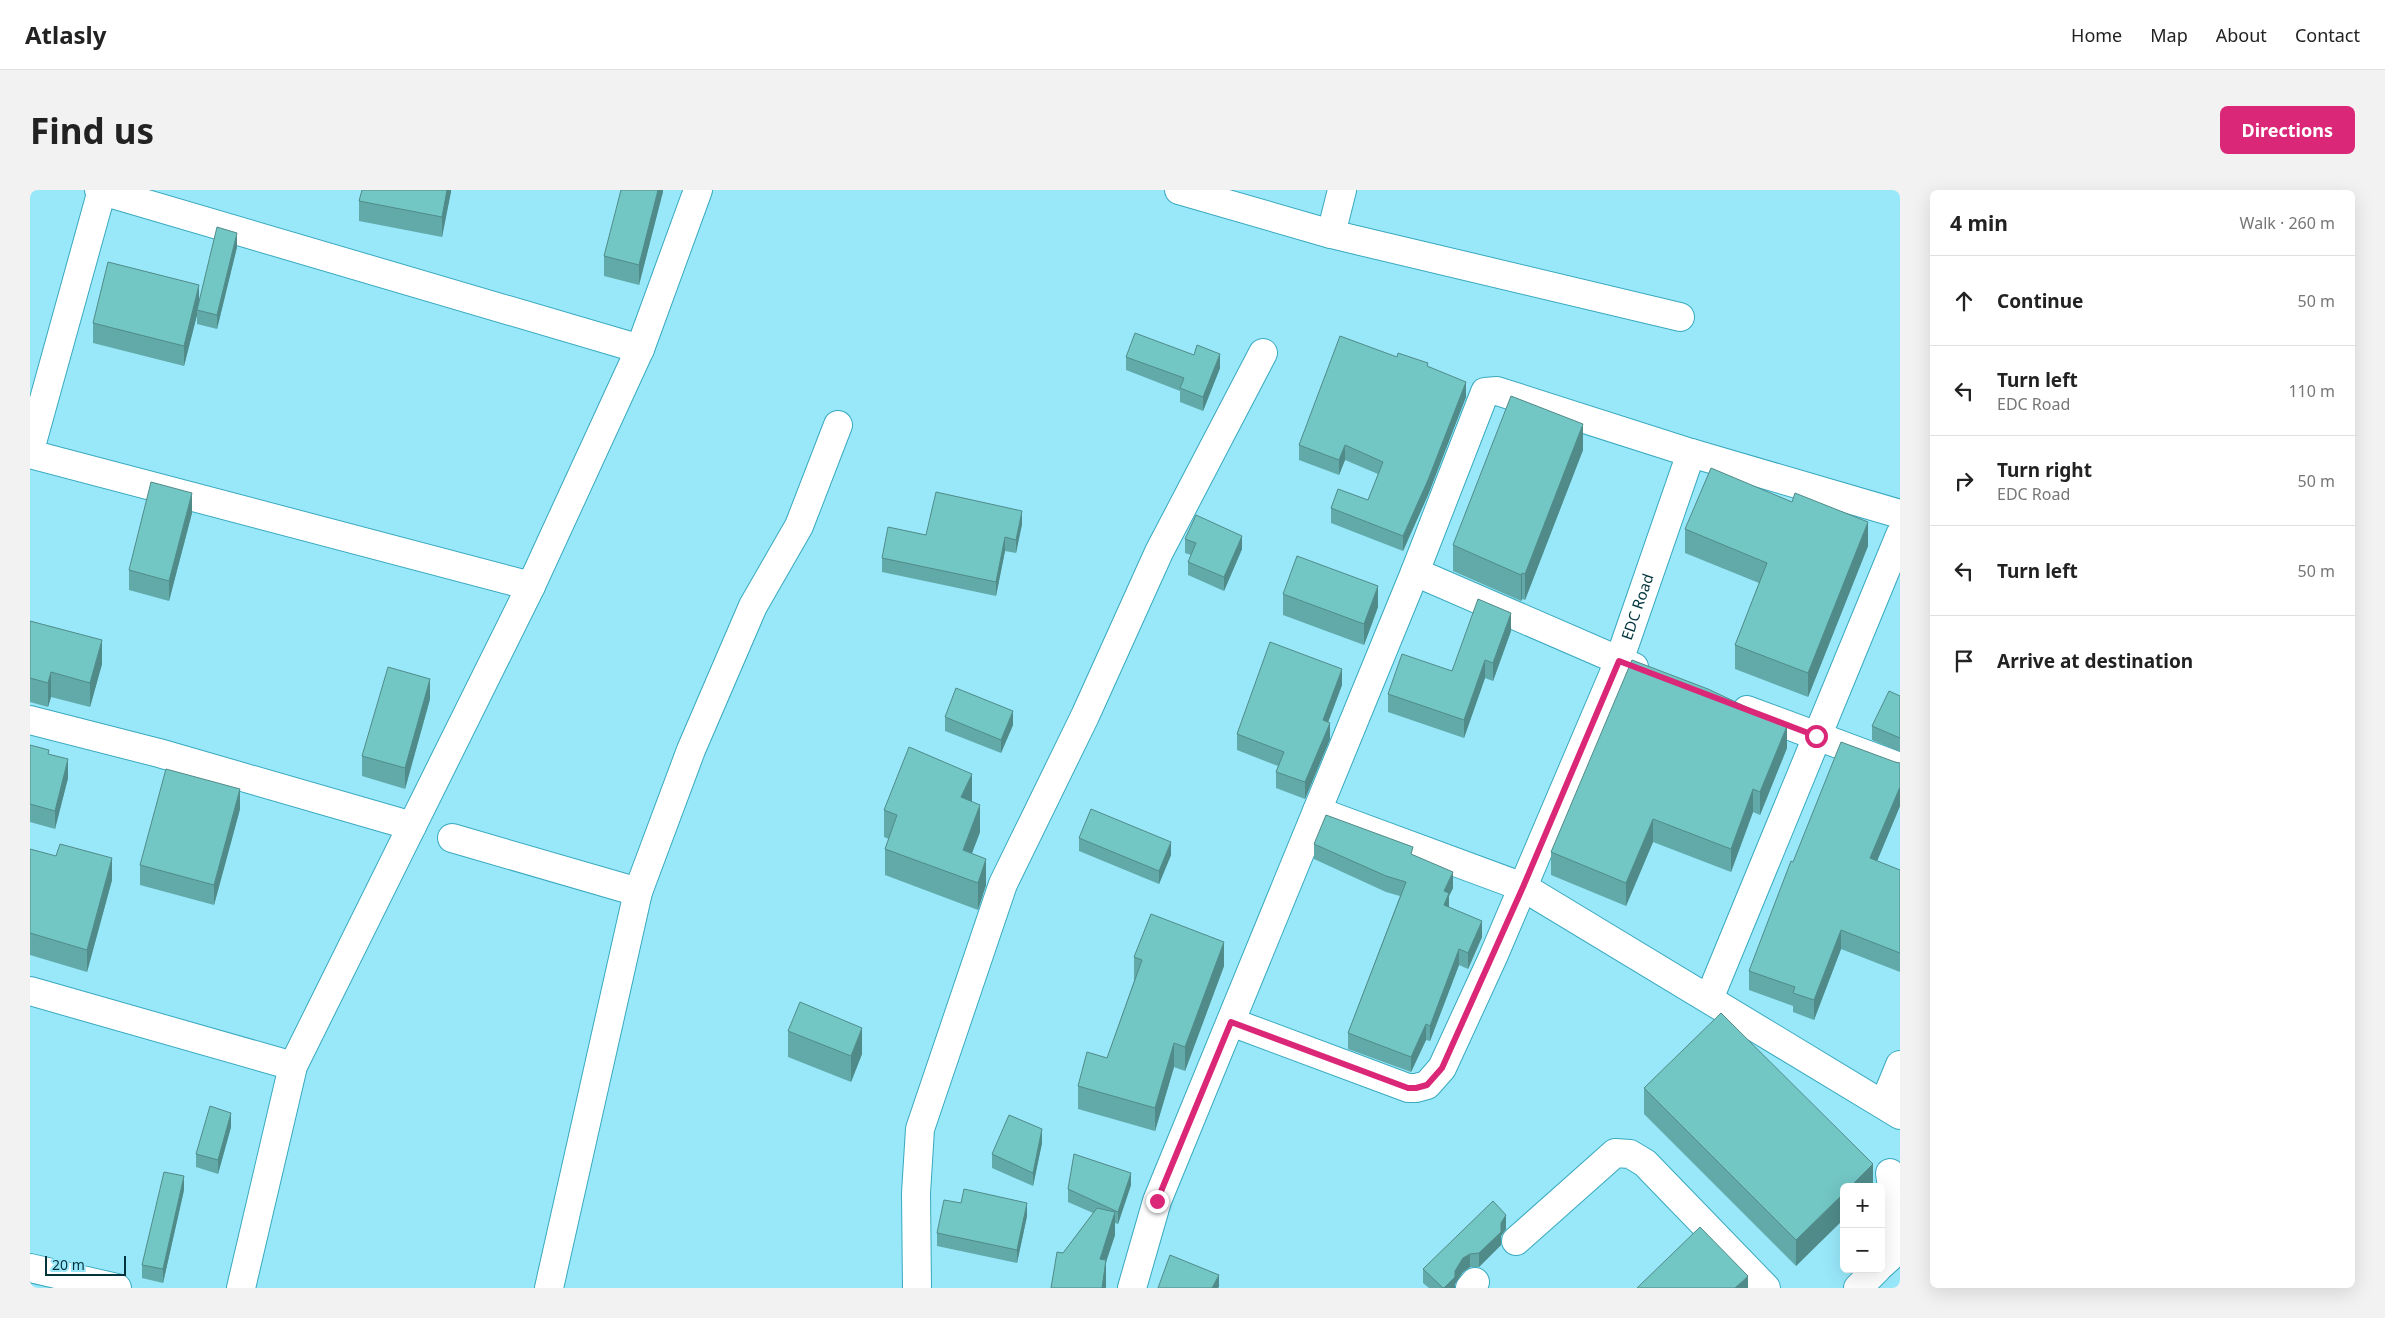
<!DOCTYPE html>
<meta charset="utf-8">
<style>
body{margin:0;font-family:"Noto Sans",sans-serif;background:#f2f2f2;color:#222}
.controls{position:absolute;right:15px;bottom:15px;display:grid;overflow:hidden;border-radius:8px;box-shadow:0 5px 20px #0002}
.controls button{width:45px;height:45px;display:grid;place-items:center;padding:0;border:0;border-bottom:1px solid #e0e0e0;background:#fff;color:#222;font:25px sans-serif}
.scale{position:absolute;left:15px;bottom:12px;width:81px;box-sizing:border-box;padding-left:5px;border:2px solid #02343d;border-top:0;font-size:14px;line-height:18px;white-space:nowrap;color:#02343d;-webkit-text-stroke:4px #98e8fa;paint-order:stroke}
.stop{position:absolute;width:15px;height:15px;margin:-11px;border:4px solid #db2777;border-radius:50%;background:#fff}
.stop.end{background:#db2777;border-color:#fff;box-shadow:0 1px 5px #0008}
.list{margin:0;padding:0;list-style:none}
h2{display:flex;justify-content:space-between;align-items:center;height:65px;margin:0;padding:0 20px;font-size:21px}
h2 small{font-size:16px;font-weight:400;color:#767676}
.list li{display:grid;grid-template-columns:32px 1fr auto;gap:15px;align-items:center;box-sizing:border-box;height:90px;padding:0 20px;border-top:1px solid #e0e0e0}
.list b{display:block;font-size:19px;white-space:nowrap}
.list p{margin:0;font-size:16px;white-space:nowrap;color:#767676}
.list em{font-size:16px;font-style:normal;color:#767676}
.icon{flex:none;width:28px;height:28px;fill:none;stroke:currentColor;stroke-width:2;stroke-linecap:round;stroke-linejoin:round}
.map{position:relative;flex:none;width:1870px;height:1098px;overflow:hidden;border-radius:8px}
header{display:flex;align-items:center;gap:30px;box-sizing:border-box;height:70px;padding:0 25px;background:#fff;border-bottom:1px solid #e0e0e0}
header strong{font-size:24px}
nav{display:flex;gap:28px;margin-inline-start:auto;font-size:18px}
.intro{display:flex;align-items:center;justify-content:space-between;box-sizing:border-box;height:120px;padding:0 30px}
h1{margin:0;font-size:35px}
.button{padding:12px 22px;border-radius:8px;background:#db2777;color:#fff;font-size:18px;font-weight:700}
main{display:flex;gap:30px;padding:0 30px}
aside{flex:1;background:#fff;border-radius:8px;box-shadow:0 5px 20px #0002}
.map>svg:first-child{display:block}
</style>
<header>
<strong>Atlasly</strong>
<nav><a>Home</a><a>Map</a><a>About</a><a>Contact</a></nav>
</header>
<div class="intro"><h1>Find us</h1><a class="button">Directions</a></div>
<main>
<div class="map">
<svg width="1870" height="1098" viewBox="0 0 1870 1098">
<rect width="100%" height="100%" fill="#98e8fa"/>
<g fill="none" stroke-linecap="round" stroke-linejoin="round">
<defs>
<g id="minor">
<path d="M69,0l541,159"/>
<path d="M1149,0l152,44 349,83"/>
<path d="M1301,44l11,-44"/>
<path d="M0,260l72,-260"/>
<path d="M0,264l501,132"/>
<path d="M1385,382l219,95"/>
<path d="M1717,520l153,57"/>
<path d="M0,530l129,33 253,73"/>
<path d="M1287,621l206,76 377,228"/>
<path d="M422,648l186,54"/>
<path d="M0,801l263,75"/>
<path d="M1679,809l191,-464"/>
<path id="s1" d="M1201,832l177,66h8l11,-3 15,-17 51,-111 126,-296 72,-208"/>
<path d="M1854,914l16,-39"/>
<path d="M1486,1051l99,-88 15,1 15,9 121,125"/>
<path d="M1851,1075l12,-11 5,-25 -8,-56"/>
<path d="M0,1078l87,20"/>
<path d="M211,1098l52,-222 238,-480 109,-237 58,-159"/>
<path d="M519,1098l89,-396 53,-142 62,-144 46,-80 39,-101"/>
<path d="M887,1098l-1,-95 4,-64 83,-245 82,-168 74,-164 104,-199"/>
<path d="M1102,1098l25,-87 258,-629 70,-180 12,-1 194,62 209,61"/>
<path d="M1440,1098l5,-6"/>
<path d="M1828,1098l19,-19"/>
</g>
</defs>
<use href="#minor" stroke="#39a9bf" stroke-width="30"/>
<use href="#minor" stroke="#fff" stroke-width="28"/>
</g>
<g fill="#62aaa9">
<path d="M421,0l-9,47 -83,-16v-20z"/>
<path d="M633,0l-24,95 -35,-9v-20z"/>
<path d="M207,57l-20,82 -20,-5v-9l-13,51 -91,-23v-20l106,-23z"/>
<path d="M1096,167l94,11 -17,43 -23,-9v-11l-54,-21z"/>
<path d="M1367,167l31,10 38,30 -38,98 -25,56 -72,-28v-15l37,-8 10,-26 -33,-14 -6,15 -40,-15v-15z"/>
<path d="M1553,260l-58,150 -3,-1 -1,2 -68,-30v-26z"/>
<path d="M1762,312l76,44 -60,151 -73,-28v-24l24,-62 -74,-30v-24z"/>
<path d="M162,323l-23,88 -40,-11v-20z"/>
<path d="M992,334l-6,29 -11,-2 -9,45 -114,-24v-14l44,-23z"/>
<path d="M1155,349l57,10 -18,42 -36,-16v-13l3,-7 -6,-2z"/>
<path d="M1253,404l95,13 -14,38 -81,-30z"/>
<path d="M0,431l72,43 -12,43 -39,-10 -3,10 -18,-5z"/>
<path d="M1481,441l-18,50 -8,-3 -21,60 -76,-26v-18l64,-23z"/>
<path d="M1312,495l-14,37 2,17 -25,60 -29,-11v-16l2,-6 -41,-16v-16z"/>
<path d="M1870,506v56l-28,-12v-14z"/>
<path d="M400,509l-25,90 -43,-13v-20z"/>
<path d="M915,527l68,8 -12,28 -56,-22z"/>
<path d="M0,555l19,10 19,23 -13,51 -25,-7z"/>
<path d="M1757,558l-27,67 -7,-3 -22,60 -78,-30 -27,64 -75,-31v-23z"/>
<path d="M1865,572l5,1v43l-23,55 23,9v102l-59,-23 -27,71 -21,-8v-6l-44,-16v-19z"/>
<path d="M942,612l8,30 -8,21 14,32 -8,25 -93,-35v-26l4,-10 -5,-2v-27z"/>
<path d="M210,619l-26,96 -74,-20v-20z"/>
<path d="M1049,648l92,17 -12,29 -80,-33z"/>
<path d="M1284,654l99,11 40,33 -4,8v11l33,30 -14,32 -9,-4 -29,76 -4,-1 -15,32 -63,-23v-16l52,-137 -14,-4 -72,-33z"/>
<path d="M0,659l82,31 -25,92 -57,-17z"/>
<path d="M1104,767l90,9 -39,105 -11,-4 -19,64 -77,-22v-23l29,-28 27,-77z"/>
<path d="M758,841l74,23 -11,28 -63,-25z"/>
<path d="M1614,898l229,99 -77,79 -152,-152z"/>
<path d="M201,937l-13,47 -22,-7v-13z"/>
<path d="M1012,953l-9,43 -41,-18v-14z"/>
<path d="M1101,995l-13,39 -3,-1v12l-9,27v26h-55l12,-35 30,-40 -25,-11v-13z"/>
<path d="M154,1000l-21,93 -21,-5v-13z"/>
<path d="M997,1026l-10,47 -80,-17v-13z"/>
<path d="M1476,1039l-5,7v9l-22,22h-9l-7,5 -8,12v4h-26l-6,-5v-14z"/>
</g>
<g fill="#508b89">
<path d="M417,0h4v2l-9,45v-20z"/>
<path d="M628,0h5v2l-24,93v-20z"/>
<path d="M207,43v14l-20,82v-14z"/>
<path d="M169,95v20l-2,5v5l-13,51v-20z"/>
<path d="M1190,164v14l-17,43v-14z"/>
<path d="M1436,192v15l-38,98 -25,56v-15z"/>
<path d="M1553,234v26l-58,150v-26z"/>
<path d="M1315,255v15l-6,15v-15z"/>
<path d="M162,303v20l-23,88v-20z"/>
<path d="M992,321v13l-6,29v-13z"/>
<path d="M1838,332v24l-60,151v-24z"/>
<path d="M1212,346v13l-18,42v-14z"/>
<path d="M975,347v14l-9,45v-14z"/>
<path d="M1492,383v26l-1,2v-26z"/>
<path d="M1348,396v21l-14,38v-21z"/>
<path d="M1481,423v18l-18,50v-18z"/>
<path d="M72,450v24l-12,43v-24z"/>
<path d="M1455,470v18l-21,60v-18z"/>
<path d="M1312,479v16l-19,51v-16z"/>
<path d="M21,482v25l-3,10v-24z"/>
<path d="M400,489v20l-25,90v-21z"/>
<path d="M983,521v14l-12,28v-13z"/>
<path d="M1300,533v16l-25,60v-17z"/>
<path d="M1757,536v22l-27,67v-23z"/>
<path d="M38,569v19l-13,51v-18z"/>
<path d="M942,584v27l-11,23v-27z"/>
<path d="M1870,597v19l-30,72v-20z"/>
<path d="M210,599v20l-26,96v-20z"/>
<path d="M1723,599v23l-22,60v-23z"/>
<path d="M950,615v27l-17,45v-27z"/>
<path d="M1623,629v23l-27,64v-23z"/>
<path d="M1141,652v13l-12,29v-13z"/>
<path d="M82,668v22l-25,92v-22z"/>
<path d="M956,669v26l-8,25v-27z"/>
<path d="M1423,682v16l-4,8v13l-5,12v-30z"/>
<path d="M1452,731v16l-14,32v-16z"/>
<path d="M1811,740v19l-27,71v-20z"/>
<path d="M1194,752v24l-39,105v-24z"/>
<path d="M1429,759v16l-29,76v-15z"/>
<path d="M1396,834v16l-15,32v-15z"/>
<path d="M832,838v26l-11,28v-26z"/>
<path d="M1144,853v24l-19,64v-23z"/>
<path d="M201,923v14l-13,47v-14z"/>
<path d="M1012,939v14l-9,43v-13z"/>
<path d="M1843,974v23h-23z"/>
<path d="M1101,983v12l-13,39v-12z"/>
<path d="M154,986v14l-21,93v-14z"/>
<path d="M1814,1003v26l-48,47v-26z"/>
<path d="M997,1013v13l-10,47v-13z"/>
<path d="M1085,1022v23l-9,27v26h-4l-2,-29z"/>
<path d="M1476,1025v14l-5,7v9l-22,22v-14z"/>
<path d="M1440,1064v13l-7,5 -8,12v4h-11l19,-30z"/>
<path d="M1189,1085v12l-1,1h-6z"/>
<path d="M1718,1086v12h-13z"/>
</g>
<g fill="#72c6c4" stroke="#508b89">
<path d="M332,0h85l-5,27 -83,-16z"/>
<path d="M591,0h37l-19,75 -35,-9z"/>
<path d="M187,37l20,6 -20,82 -20,-5z"/>
<path d="M78,72l91,23 -15,61 -91,-23z"/>
<path d="M1105,143l59,22 3,-10 23,9 -17,43 -23,-9 4,-10 -58,-21z"/>
<path d="M1310,146l57,21 1,-4 30,10 -1,3 39,16 -38,98 -25,56 -72,-28 7,-19 30,11 15,-38 -38,-17 -6,15 -40,-15z"/>
<path d="M1481,206l72,28 -58,150 -3,-1 -1,2 -68,-30z"/>
<path d="M1681,278l81,34 3,-9 73,29 -60,151 -73,-28 32,-82 -82,-34z"/>
<path d="M121,292l41,11 -23,88 -40,-11z"/>
<path d="M906,302l86,19 -6,29 -11,-3 -9,45 -114,-24 6,-31 38,8z"/>
<path d="M1166,325l46,21 -18,41 -36,-15 8,-19 -11,-4z"/>
<path d="M1267,366l81,30 -14,38 -81,-30z"/>
<path d="M1448,409l33,14 -18,50 -8,-3 -21,60 -76,-26 14,-40 50,17z"/>
<path d="M0,431l72,19 -12,43 -39,-11 -3,11 -18,-5z"/>
<path d="M1240,452l72,27 -19,51 7,3 -25,59 -29,-10 8,-20 -47,-18z"/>
<path d="M1602,470l76,29 79,37 -27,66 -7,-3 -22,60 -78,-30 -27,64 -75,-31z"/>
<path d="M358,477l42,12 -25,89 -43,-12z"/>
<path d="M926,498l57,23 -12,29 -56,-23z"/>
<path d="M1859,501l11,5v42l-28,-12z"/>
<path d="M1811,552l54,20 5,1v24l-30,71 30,12v83l-59,-23 -27,70 -21,-7 2,-6 -46,-16 42,-110 2,1z"/>
<path d="M0,555l19,5 -1,4 20,5 -13,52 -25,-7z"/>
<path d="M879,557l63,27 -11,23 19,8 -17,45 23,9 -8,24 -93,-34 12,-34 -13,-5z"/>
<path d="M136,579l74,20 -26,96 -74,-20z"/>
<path d="M1061,619l80,33 -12,29 -80,-33z"/>
<path d="M1296,625l87,32 -2,7 42,18 -9,19 5,2 -5,12 38,16 -14,32 -9,-4 -29,77 -4,-2 -15,33 -63,-24 58,-151 -20,-6 -72,-32z"/>
<path d="M30,654l52,14 -25,92 -57,-17v-84l26,7z"/>
<path d="M1121,724l73,28 -39,105 -11,-4 -19,65 -77,-22 9,-34 20,6 35,-98 -8,-3z"/>
<path d="M770,812l62,26 -11,28 -63,-25z"/>
<path d="M1691,823l152,151 -23,23h-6v6l-48,47 -152,-152z"/>
<path d="M180,916l21,7 -13,47 -22,-6z"/>
<path d="M979,925l33,14 -9,44 -41,-19z"/>
<path d="M1044,964l57,19 -13,39 -50,-23z"/>
<path d="M134,982l20,4 -21,93 -21,-4z"/>
<path d="M934,999l63,14 -10,47 -80,-17 7,-33 17,3z"/>
<path d="M1463,1011l13,14 -5,8v9l-22,21 -9,1 -7,4 -8,13v6l-11,11h-1l-20,-19z"/>
<path d="M1067,1018l18,4 -15,47 6,1 -4,28h-51l6,-36 6,1z"/>
<path d="M1670,1037l48,49 -13,12h-98z"/>
<path d="M1140,1065l49,20 -7,13h-54z"/>
</g>
<g fill="none" stroke-linecap="round" stroke-linejoin="round">
<path stroke="#db2777" stroke-width="6" d="M1127,1011l74,-179 177,66h8l11,-3 15,-17 81,-181 96,-226 197,75"/>
</g>
<g text-anchor="middle" stroke-width="5" stroke-linejoin="round" paint-order="stroke">
<g font-size="15" fill="#02343d" stroke="#98e8fa">
<text dy="5" stroke="none"><textPath href="#s1" startOffset="732">EDC Road</textPath></text>
</g>
</g>
</svg>
<div class="controls">
<button>+</button>
<button>−</button>
</div>
<div class="scale">20 m</div>
<div class="stop" style="left:1786px;top:546px"></div>
<div class="stop end" style="left:1127px;top:1011px"></div>
</div>
<aside>
<h2>4 min<small>Walk · 260 m</small></h2>
<ul class="list">
<li><svg class="icon" aria-label="ahead" viewBox="0 0 24 24"><path d="M12 20V5M6 11l6-6 6 6"/></svg><div><b>Continue</b></div><em>50 m</em></li>
<li><svg class="icon" aria-label="left" viewBox="0 0 24 24"><path d="M17 20v-9H6M10 6l-5 5 5 5"/></svg><div><b>Turn left</b><p>EDC Road</p></div><em>110 m</em></li>
<li><svg class="icon" aria-label="right" viewBox="0 0 24 24"><path d="M7 20v-9h11M14 6l5 5-5 5"/></svg><div><b>Turn right</b><p>EDC Road</p></div><em>50 m</em></li>
<li><svg class="icon" aria-label="left" viewBox="0 0 24 24"><path d="M17 20v-9H6M10 6l-5 5 5 5"/></svg><div><b>Turn left</b></div><em>50 m</em></li>
<li><svg class="icon" aria-label="arrive" viewBox="0 0 24 24"><path d="M6 21V4h12l-3 4 3 4H6"/></svg><div><b>Arrive at destination</b></div></li>
</ul>
</aside>
</main>
